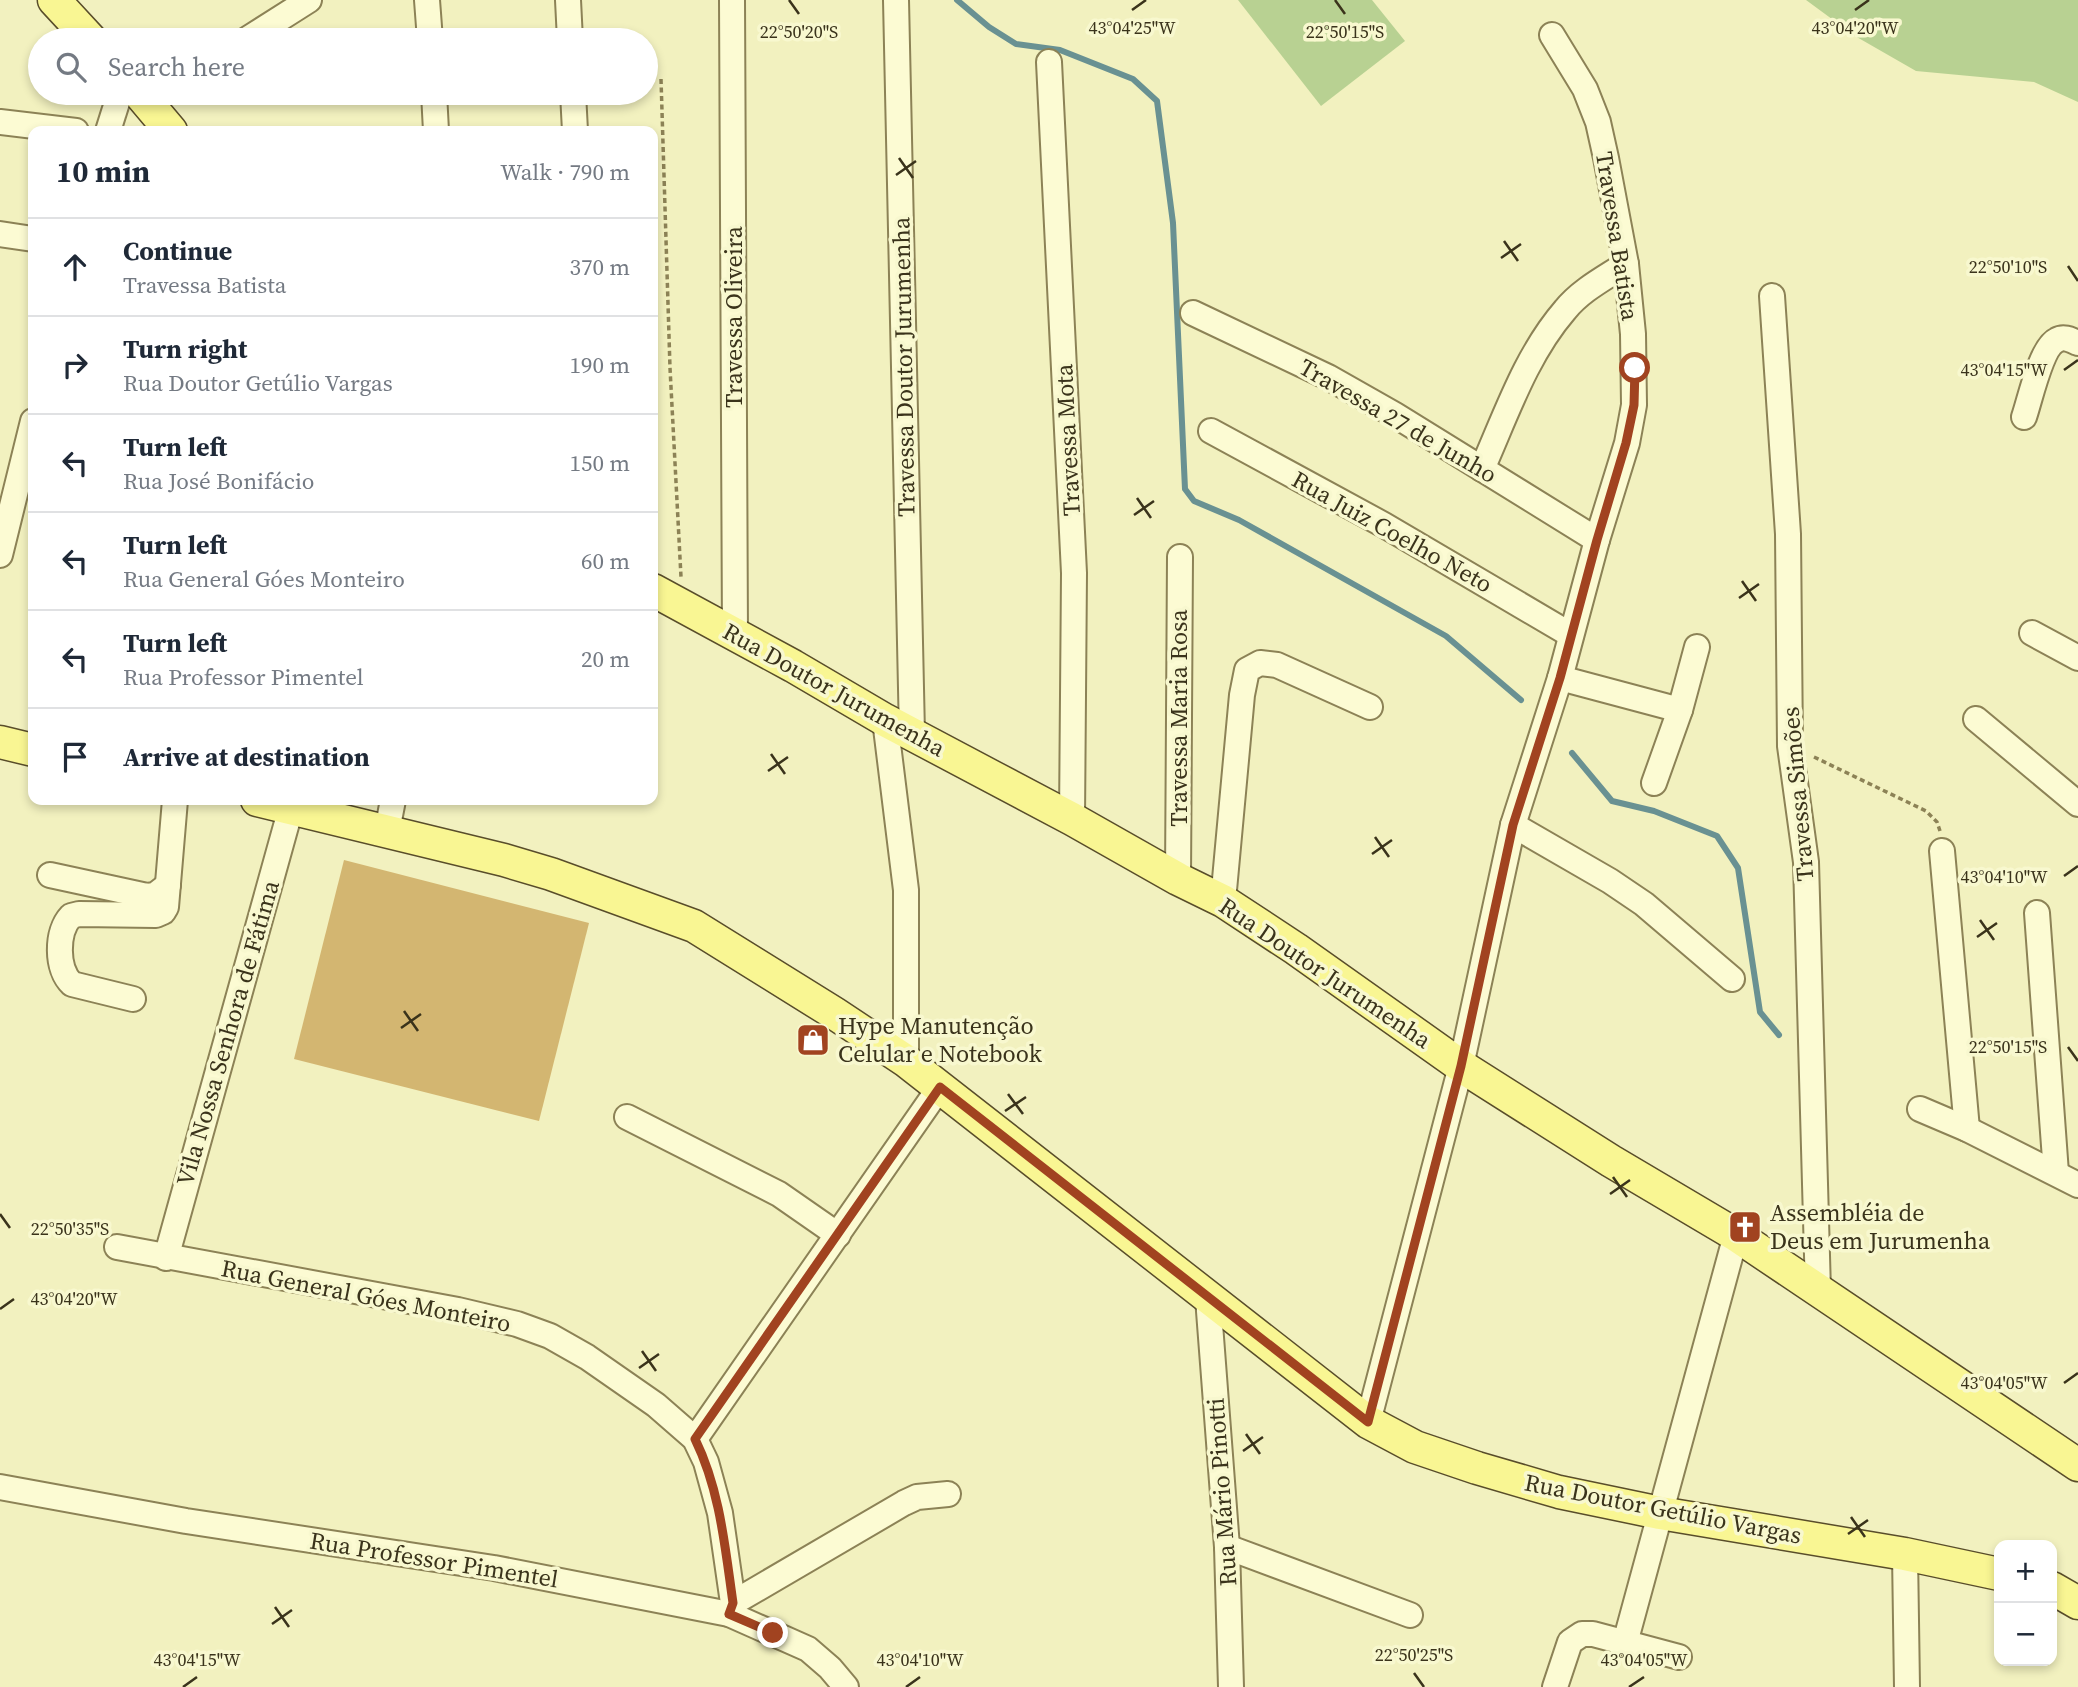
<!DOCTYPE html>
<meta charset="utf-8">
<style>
body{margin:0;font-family:"Source Serif 4",serif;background:#f2f2f3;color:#1f2937}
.controls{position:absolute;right:21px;bottom:21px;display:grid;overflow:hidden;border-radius:14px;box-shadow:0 4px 10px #0003}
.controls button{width:63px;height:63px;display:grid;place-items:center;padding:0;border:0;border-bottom:2px solid #e0e1e3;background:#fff;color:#1f2937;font:35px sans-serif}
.stop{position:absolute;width:21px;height:21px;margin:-16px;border:5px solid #a14320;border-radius:50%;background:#fff}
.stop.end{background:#a14320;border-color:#fff;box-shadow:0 2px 7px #0008}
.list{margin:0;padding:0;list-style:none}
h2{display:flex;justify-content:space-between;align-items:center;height:91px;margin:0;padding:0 28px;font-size:30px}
h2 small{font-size:23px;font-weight:400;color:#747a83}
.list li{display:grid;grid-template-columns:46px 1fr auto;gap:21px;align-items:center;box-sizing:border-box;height:98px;padding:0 28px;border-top:2px solid #e0e1e3}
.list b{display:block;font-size:26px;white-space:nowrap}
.list p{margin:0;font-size:23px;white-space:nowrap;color:#747a83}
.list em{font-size:23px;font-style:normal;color:#747a83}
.icon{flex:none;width:38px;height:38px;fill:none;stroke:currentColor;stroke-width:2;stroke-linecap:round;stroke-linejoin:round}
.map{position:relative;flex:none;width:2078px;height:1687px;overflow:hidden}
.search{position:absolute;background:#fff;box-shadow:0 4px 10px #0003;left:28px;top:28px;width:630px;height:77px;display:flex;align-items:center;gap:18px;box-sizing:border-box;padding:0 24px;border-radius:38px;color:#747a83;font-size:26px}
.panel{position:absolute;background:#fff;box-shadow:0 4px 10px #0003;left:28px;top:126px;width:630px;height:679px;border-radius:14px}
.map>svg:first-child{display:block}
</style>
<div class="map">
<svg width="2078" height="1687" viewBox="0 0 2078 1687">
<rect width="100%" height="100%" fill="#f2f1bf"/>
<g fill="#b8d192">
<path d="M1238,0h134l33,41 -84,65z"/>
<path d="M1806,0h272v102l-44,-20 -118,-11 -61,-35z"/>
</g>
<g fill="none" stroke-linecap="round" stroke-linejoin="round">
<g stroke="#699192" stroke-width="6">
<path d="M957,0l32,27 27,17 44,6 73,29 24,22 16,122 12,266 9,12 45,19 207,116 75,64"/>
<path d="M1572,753l40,48 42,10 63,25 21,32 22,144 19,23"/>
</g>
</g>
<path fill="#d3b671" d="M344,860l245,63 -50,198 -245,-62z"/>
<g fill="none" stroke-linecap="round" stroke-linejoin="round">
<defs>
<g id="minor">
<path d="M427,0l3,40"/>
<path d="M568,0l2,40"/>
<path d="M732,0l3,635"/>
<path d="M896,0l16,734"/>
<path d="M246,40l63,-40"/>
<path d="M1049,62l25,511 -2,246"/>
<path d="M434,93l2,38"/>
<path d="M573,93l2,38"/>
<path d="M0,122l76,9"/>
<path d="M108,131l12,-38"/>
<path d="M0,234l33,5"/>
<path d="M1772,296l16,238 2,212 16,116 12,429"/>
<path d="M1193,313l135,64 67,38 202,125"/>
<path d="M2024,417c6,-17 17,-70 33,-77 7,-4 14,0 21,3"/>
<path d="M1211,431l173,94 187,110"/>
<path d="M1482,469c24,-54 44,-114 83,-159 16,-20 40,-32 61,-46"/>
<path d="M0,555l33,-134"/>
<path d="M2032,633l46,25"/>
<path d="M1560,678l120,32"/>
<path d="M1976,719l102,85"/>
<path d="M885,720l21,170v171"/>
<path d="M1654,783l26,-73 17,-63"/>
<path d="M1513,825l97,56 34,23 88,75"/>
<path d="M387,831l6,-31"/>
<path d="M1942,851l25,278"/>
<path d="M50,875l97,21 8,-1 13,-10"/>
<path d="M1178,879l2,-322"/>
<path d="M1223,901l19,-206 5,-25 13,-7 17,2 93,42"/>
<path d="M2037,913l19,260"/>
<path d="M133,999l-61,-15c-16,-15 -16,-52 -1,-68l8,-2 77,1 7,-3 3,-5 9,-107"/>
<path d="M1920,1109l47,20 111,56"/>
<path d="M627,1117l152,77 59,41"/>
<path d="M117,1247l341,63 59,14 33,12 37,21 69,48 39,34 11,23 14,51 13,90 -4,11"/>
<path d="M166,1258l125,-450"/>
<path d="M1208,1298l19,249 4,140"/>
<path d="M1368,1422l93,-356 52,-241 47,-147 37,-138 30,-97 7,-38 -1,-71 -7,-70 -20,-106 -8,-36 -13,-33 -33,-54"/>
<path d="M695,1439l245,-352"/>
<path d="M0,1487l186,34 308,47 235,46 79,35 22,19 16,19"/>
<path d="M1227,1547l183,68"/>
<path d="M1905,1554l2,133"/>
<path d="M733,1603l171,-100 13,-6 31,-3"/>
<path d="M1625,1643l111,-408"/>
<path d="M1555,1687l15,-45 12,-8h11l86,23"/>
</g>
<g id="major">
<path d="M54,0l37,40"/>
<path d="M139,93l32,38"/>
<path d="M653,590l140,76 92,54 187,99 106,60 45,22 73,48 165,117 150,95 125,74 342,230"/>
<path d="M0,742l33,8"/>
<path d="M257,800l247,60 47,14 143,52 140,87 72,48 462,361 47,25 62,21 82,24 101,21 245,41 94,20"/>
<path d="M2052,1588l26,15"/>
</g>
</defs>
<use href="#minor" stroke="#8c8256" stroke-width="28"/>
<use href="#major" stroke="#594d2a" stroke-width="35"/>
<g stroke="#8c8256" stroke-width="3.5" stroke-dasharray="5 3.5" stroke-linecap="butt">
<path d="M661,79l9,289 11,209"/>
<path d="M1814,757l112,54 11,11 3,9"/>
</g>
<use href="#minor" stroke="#fcfbd3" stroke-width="24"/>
<use href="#major" stroke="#f9f693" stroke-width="32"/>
</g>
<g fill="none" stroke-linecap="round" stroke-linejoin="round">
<path stroke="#a14320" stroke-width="9" d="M773,1633l-44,-19 4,-11c-8,-56 -13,-113 -38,-164l245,-352 428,335 93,-356 52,-241 47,-147 37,-138 29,-97 8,-38 1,-37"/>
</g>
<path fill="none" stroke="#3a331b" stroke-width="2.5" d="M789,0l10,14M1335,0l10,14M1132,10l14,-10M1855,10l14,-10M899,158l14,20M896,175l20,-14M1504,241l14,20M1501,258l20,-14M2068,266l10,15M2064,370l14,-10M1137,498l14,20M1134,515l20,-14M1742,581l14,20M1739,598l20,-14M771,754l14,20M768,771l20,-14M1375,837l14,20M1372,854l20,-14M2064,876l14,-10M1980,920l14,20M1977,937l20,-14M404,1011l14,20M401,1028l20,-14M2068,1047l10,14M1008,1094l15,20M1005,1111l21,-14M1613,1177l14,20M1610,1194l20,-14M0,1214l10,14M0,1309l14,-10M642,1351l14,20M639,1368l20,-14M2064,1383l14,-10M1246,1434l14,20M1243,1451l20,-14M1851,1517l14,20M1848,1534l20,-14M275,1607l14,20M272,1624l20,-14M1414,1673l10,14M183,1687l14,-10M906,1687l14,-10M1629,1687l15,-10"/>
<defs>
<symbol id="shop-square" viewBox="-11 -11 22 22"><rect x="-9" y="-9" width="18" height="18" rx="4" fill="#a14320" stroke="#f8f8cf"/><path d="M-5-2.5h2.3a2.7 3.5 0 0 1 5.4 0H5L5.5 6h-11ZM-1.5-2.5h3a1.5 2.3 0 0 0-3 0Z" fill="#fff"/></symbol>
<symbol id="church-square" viewBox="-11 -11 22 22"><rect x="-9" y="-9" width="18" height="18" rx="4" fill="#a14320" stroke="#f8f8cf"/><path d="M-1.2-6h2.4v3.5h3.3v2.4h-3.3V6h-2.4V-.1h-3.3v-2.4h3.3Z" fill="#fff"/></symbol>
</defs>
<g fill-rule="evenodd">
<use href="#shop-square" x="794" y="1021" width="38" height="38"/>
<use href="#church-square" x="1726" y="1208" width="38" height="38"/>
</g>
<g text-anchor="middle" stroke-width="7" stroke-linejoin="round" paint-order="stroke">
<g font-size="24" fill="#3a331b" stroke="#f8f8cf">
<text transform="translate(1617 236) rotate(81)" y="8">Travessa Batista</text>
<text transform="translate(734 317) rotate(-90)" y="8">Travessa Oliveira</text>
<text transform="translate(904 367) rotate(-91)" y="8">Travessa Doutor Jurumenha</text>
<text transform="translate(1398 421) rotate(30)" y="8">Travessa 27 de Junho</text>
<text transform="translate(1068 440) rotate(-93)" y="8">Travessa Mota</text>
<text transform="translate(1392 532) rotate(29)" y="8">Rua Juiz Coelho Neto</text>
<text transform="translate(834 690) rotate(29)" y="8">Rua Doutor Jurumenha</text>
<text transform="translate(1179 718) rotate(-90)" y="8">Travessa Maria Rosa</text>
<text transform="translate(1798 794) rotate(-95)" y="8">Travessa Simões</text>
<text transform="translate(1325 973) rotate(34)" y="8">Rua Doutor Jurumenha</text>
<text transform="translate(228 1033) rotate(-74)" y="8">Vila Nossa Senhora de Fátima</text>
<text transform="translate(366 1296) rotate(11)" y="8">Rua General Góes Monteiro</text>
<text transform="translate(1222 1492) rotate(-94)" y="8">Rua Mário Pinotti</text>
<text transform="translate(1663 1509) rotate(11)" y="8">Rua Doutor Getúlio Vargas</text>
<text transform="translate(434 1560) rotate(9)" y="8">Rua Professor Pimentel</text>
</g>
<g font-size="24" fill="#3a331b" stroke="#f8f8cf" text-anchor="start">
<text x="838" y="1034">Hype Manutenção<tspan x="838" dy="28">Celular e Notebook</tspan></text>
<text x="1770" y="1221">Assembléia de<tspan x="1770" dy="28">Deus em Jurumenha</tspan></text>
</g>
</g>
<g font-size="18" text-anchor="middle" fill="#3a331b" stroke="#f8f8cf" stroke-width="7" stroke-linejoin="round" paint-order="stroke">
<text x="1855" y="34">43°04'20"W</text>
<text x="1132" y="34">43°04'25"W</text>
<text x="799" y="38">22°50'20"S</text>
<text x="1345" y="38">22°50'15"S</text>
<text x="2008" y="273">22°50'10"S</text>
<text x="2004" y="376">43°04'15"W</text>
<text x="2004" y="883">43°04'10"W</text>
<text x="2008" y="1053">22°50'15"S</text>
<text x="70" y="1235">22°50'35"S</text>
<text x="74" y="1305">43°04'20"W</text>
<text x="2004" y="1389">43°04'05"W</text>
<text x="1414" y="1661">22°50'25"S</text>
<text x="197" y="1666">43°04'15"W</text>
<text x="920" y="1666">43°04'10"W</text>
<text x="1644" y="1666">43°04'05"W</text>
</g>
</svg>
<div class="controls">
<button>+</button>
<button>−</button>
</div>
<div class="stop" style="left:1635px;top:368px"></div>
<div class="stop end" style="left:773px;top:1633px"></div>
<div class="search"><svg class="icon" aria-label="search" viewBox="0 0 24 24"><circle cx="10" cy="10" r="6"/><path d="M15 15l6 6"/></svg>Search here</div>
<section class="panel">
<h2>10 min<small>Walk · 790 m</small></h2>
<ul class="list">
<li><svg class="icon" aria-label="ahead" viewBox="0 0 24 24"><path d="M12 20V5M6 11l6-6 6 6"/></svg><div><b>Continue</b><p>Travessa Batista</p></div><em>370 m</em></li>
<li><svg class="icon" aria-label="right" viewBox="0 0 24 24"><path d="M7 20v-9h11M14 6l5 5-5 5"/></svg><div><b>Turn right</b><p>Rua Doutor Getúlio Vargas</p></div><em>190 m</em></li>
<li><svg class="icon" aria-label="left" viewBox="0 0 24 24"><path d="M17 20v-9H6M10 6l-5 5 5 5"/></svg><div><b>Turn left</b><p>Rua José Bonifácio</p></div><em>150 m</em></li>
<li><svg class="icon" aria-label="left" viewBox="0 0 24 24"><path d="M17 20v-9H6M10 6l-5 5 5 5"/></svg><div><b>Turn left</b><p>Rua General Góes Monteiro</p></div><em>60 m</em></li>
<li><svg class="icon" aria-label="left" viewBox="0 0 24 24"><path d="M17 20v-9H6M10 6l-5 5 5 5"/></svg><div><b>Turn left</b><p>Rua Professor Pimentel</p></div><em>20 m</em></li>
<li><svg class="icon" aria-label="arrive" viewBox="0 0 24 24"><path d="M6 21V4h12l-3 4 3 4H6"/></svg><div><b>Arrive at destination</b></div></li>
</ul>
</section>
</div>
